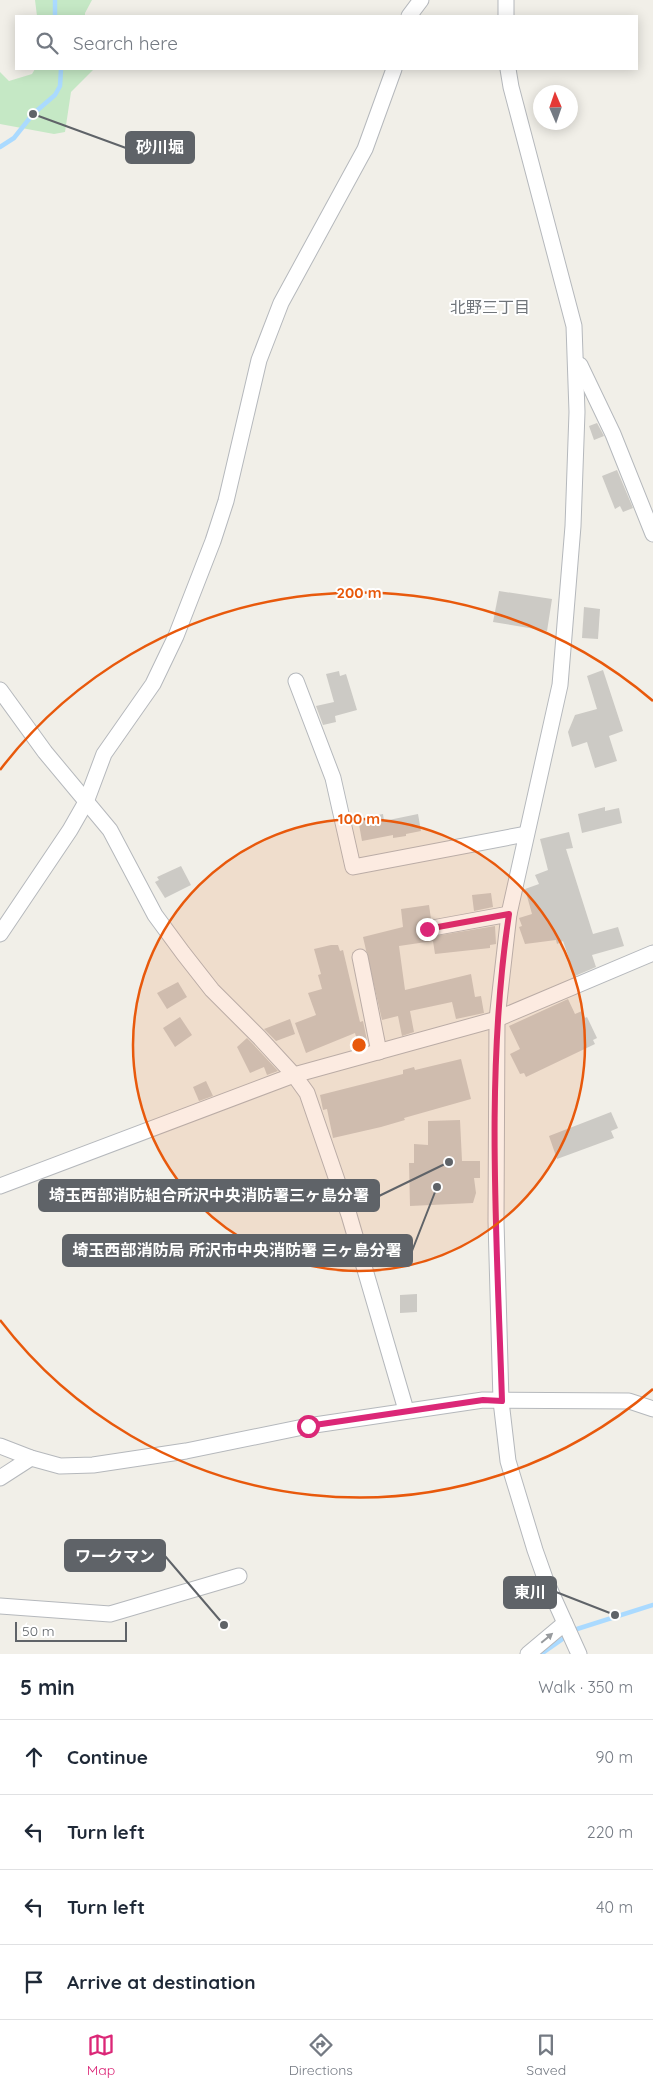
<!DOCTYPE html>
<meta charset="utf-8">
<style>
body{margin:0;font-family:Quicksand,"Noto Sans JP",sans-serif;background:#f2f2f3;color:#1f2937}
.compass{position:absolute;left:533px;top:85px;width:45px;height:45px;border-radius:50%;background:#fff;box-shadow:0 2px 12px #0003;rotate:358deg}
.scale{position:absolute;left:15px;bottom:12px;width:112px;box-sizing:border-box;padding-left:5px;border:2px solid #5f6368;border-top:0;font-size:14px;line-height:18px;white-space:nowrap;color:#5f6368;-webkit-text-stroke:4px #fff;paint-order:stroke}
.stop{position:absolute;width:15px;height:15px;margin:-11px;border:4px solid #db2777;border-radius:50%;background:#fff}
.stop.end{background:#db2777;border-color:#fff;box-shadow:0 1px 5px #0008}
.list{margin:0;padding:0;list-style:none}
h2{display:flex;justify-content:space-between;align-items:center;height:65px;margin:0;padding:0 20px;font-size:21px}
h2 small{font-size:16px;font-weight:400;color:#747a83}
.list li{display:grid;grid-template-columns:32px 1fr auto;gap:15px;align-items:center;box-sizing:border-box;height:75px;padding:0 20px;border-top:1px solid #e0e1e3}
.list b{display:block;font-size:19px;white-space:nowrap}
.list em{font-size:16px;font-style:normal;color:#747a83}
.icon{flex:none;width:28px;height:28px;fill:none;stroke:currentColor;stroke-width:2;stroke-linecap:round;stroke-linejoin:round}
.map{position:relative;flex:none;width:653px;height:1654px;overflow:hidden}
.search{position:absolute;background:#fff;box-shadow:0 2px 12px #0003;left:15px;right:15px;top:15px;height:55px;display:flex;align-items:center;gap:12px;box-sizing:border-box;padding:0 18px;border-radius:0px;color:#747a83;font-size:19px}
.sheet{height:365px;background:#fff}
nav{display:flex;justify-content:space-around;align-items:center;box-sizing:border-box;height:70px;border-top:1px solid #e0e1e3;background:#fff;font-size:14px;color:#747a83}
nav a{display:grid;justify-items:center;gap:2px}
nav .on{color:#db2777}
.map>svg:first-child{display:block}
</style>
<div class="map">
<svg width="653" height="1654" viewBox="0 0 653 1654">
<rect width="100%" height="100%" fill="#f1efe8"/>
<g fill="#c5e8c5">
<path d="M35,0h57l-7,13v3h-48z"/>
<path d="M35,69h59l-23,23 -6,40 -11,2 -54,-10v-52l9,9 23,-7z"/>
</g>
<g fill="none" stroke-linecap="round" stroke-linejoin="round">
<g stroke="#aadaff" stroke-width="4.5">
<path d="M55,0v16"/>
<path d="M0,147l14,-9 19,-24 22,-19 5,-9 1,-17"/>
<path d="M541,1654l36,-25 76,-24"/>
</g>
</g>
<g fill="#cccac5">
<path d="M597,423l7,13 -10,4 -5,-14z"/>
<path d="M617,470l16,38 -10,4 -3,-6 -5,3 -13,-33z"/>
<path d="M499,591l53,8 -5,32 -54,-9z"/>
<path d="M584,607l16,2 -2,30 -16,-1z"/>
<path d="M603,670l20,61 -14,5 8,25 -22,7 -8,-26 -15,5 -4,-15 7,-17 22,-6 -10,-33z"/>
<path d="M339,671l1,5 6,-2 11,36 -22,6 1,6 -13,3 -7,-19 18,-4 -8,-28z"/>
<path d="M605,807v4l14,-3 3,15 -40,10 -4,-19z"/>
<path d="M383,814l1,7 34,-7 3,17 -15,3v2l-13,2v-3l-31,6 -4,-22z"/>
<path d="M569,832l4,16 -7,1 27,85 25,-7 6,19 -32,9 4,12 -21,9 -12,-35 -6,3 -1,-4 -31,4 -6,-17 3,-1 -3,-8 13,-4 -7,-25 14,-5 -4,-9 13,-5 -8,-31z"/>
<path d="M181,866l10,19 -26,13 -10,-16 4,-2 -2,-3z"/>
<path d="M491,893l2,14 -19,4 -2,-16z"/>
<path d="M429,905l2,14 -10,3 -3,4 2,9 3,3 72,-12 1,18 -6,1v3l-55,6 -2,-13 -34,5 6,44 66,-16 4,23 6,-1 3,17 -28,6 -4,-17 -42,9 4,21 -12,4 -4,-20 -16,4 -19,-83 40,-10 -2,-18z"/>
<path d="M331,945h7l2,6 3,-1 17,72 3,-1 5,24 -9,2 -4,-14 -49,20 -11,-30 21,-8 -8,-22 14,-4 -4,-14 3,-1 -7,-25z"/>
<path d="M178,982l9,15 -20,12 -10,-16z"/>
<path d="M568,999l7,15 7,-3 3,7 2,-1 10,21 -4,2 2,4 -69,33 -2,-4 -4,1 -10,-20 10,-5 -11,-23z"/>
<path d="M180,1017l12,18 -17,12 -12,-19z"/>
<path d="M290,1019l5,15 -19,7 -12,-12z"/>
<path d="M247,1038l5,5 26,28 -11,4 -3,-8 -14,6 -13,-26z"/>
<path d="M461,1059l10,40 -67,19 1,2 -24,7 -48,11 -6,-29 -4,1 -3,-15 83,-21v-4l11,-3 1,3z"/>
<path d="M206,1081l7,15 -14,5 -6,-14z"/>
<path d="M611,1112l7,16 -7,3 3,7 -57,21 -8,-23z"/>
<path d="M460,1120l2,41h18v17h-6l2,15 -3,10 -63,3 -1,-43h5v-19l14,1v-24z"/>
<path d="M417,1294v18l-17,1v-18z"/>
</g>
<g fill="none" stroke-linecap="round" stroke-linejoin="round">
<defs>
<g id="minor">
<path d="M506,0v16"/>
<path d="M409,16l12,-16"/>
<path d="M508,69l3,18 63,239 3,86 -4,114 -13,159 -51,229 -12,105 -1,202 5,180 7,60 27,89 11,31 33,73"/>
<path d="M580,365l33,69 40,100"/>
<path d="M296,681l37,97 20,89 173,-33"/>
<path d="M0,690l45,62 65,78 45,85 28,38 29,37 47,47 35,38 13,18 42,122 57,195"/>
<path d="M427,929l82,-15"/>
<path d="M0,934l70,-104 16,-28 18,-48 49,-70 23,-48 37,-95 13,-40 33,-141 22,-57 84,-154 29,-80"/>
<path d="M360,957l19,95"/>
<path d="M0,1186l294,-111 203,-56 156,-66"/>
<path d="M0,1446l31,12 29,8 33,-1 93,-14 122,-25 175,-26 146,1 24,8"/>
<path d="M0,1478l31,-20"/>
<path d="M0,1606l110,8 129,-38"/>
<path d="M528,1654l37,-31"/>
</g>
</defs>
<use href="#minor" stroke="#b5b8bc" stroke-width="17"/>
<use href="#minor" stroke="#fff" stroke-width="15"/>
</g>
<defs><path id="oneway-solid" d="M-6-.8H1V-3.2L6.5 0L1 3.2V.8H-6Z" transform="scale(1.25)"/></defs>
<use fill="#979a9d" href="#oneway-solid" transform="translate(547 1638) rotate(-40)"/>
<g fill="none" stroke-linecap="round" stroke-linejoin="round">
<path stroke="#db2777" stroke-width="6" d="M308,1426l175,-26 19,1c-5,-162 -17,-327 7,-487l-82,15"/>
</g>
<circle cx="359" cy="1045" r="226" fill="#e8590c" fill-opacity=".12"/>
<g fill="none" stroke="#e8590c" stroke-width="2.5">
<circle cx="359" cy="1045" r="226"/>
<path d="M653 1389A452 452 0 0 1 0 1320M0 770A452 452 0 0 1 653 701"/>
</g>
<g text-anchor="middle" stroke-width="4" stroke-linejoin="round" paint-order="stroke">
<g font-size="16" fill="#70757a" stroke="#fff">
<text x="490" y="313">北野三丁目</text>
</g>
</g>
<circle cx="359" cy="1045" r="8" fill="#e8590c" stroke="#fff" stroke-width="2.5"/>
<g font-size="15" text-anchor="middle" font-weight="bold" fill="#e8590c" stroke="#fff" stroke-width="4" stroke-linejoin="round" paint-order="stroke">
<text x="359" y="598">200 m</text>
<text x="359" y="824">100 m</text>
</g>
<path fill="none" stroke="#5f6368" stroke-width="2" d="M33 114L126 148M449 1162L379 1196M437 1187L412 1251M224 1625L165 1556M615 1615L556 1592"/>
<g fill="#5f6368" stroke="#fff" stroke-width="2">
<circle cx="33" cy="114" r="5"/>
<circle cx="449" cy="1162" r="5"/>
<circle cx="437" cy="1187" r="5"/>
<circle cx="224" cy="1625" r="5"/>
<circle cx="615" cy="1615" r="5"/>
</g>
<g fill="#5f6368" stroke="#5f6368" stroke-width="2">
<rect x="126" y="132" width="68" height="31" rx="5"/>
<rect x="39" y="1180" width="340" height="31" rx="5"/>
<rect x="63" y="1235" width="349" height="31" rx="5"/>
<rect x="65" y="1540" width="100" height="31" rx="5"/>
<rect x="504" y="1577" width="52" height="31" rx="5"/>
</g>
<g font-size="16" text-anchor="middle" font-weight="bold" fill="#fff">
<text x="160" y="153">砂川堀</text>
<text x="209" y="1201">埼玉西部消防組合所沢中央消防署三ヶ島分署</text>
<text x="237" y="1256">埼玉西部消防局 所沢市中央消防署 三ヶ島分署</text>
<text x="115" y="1562">ワークマン</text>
<text x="530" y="1598">東川</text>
</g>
</svg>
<svg class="compass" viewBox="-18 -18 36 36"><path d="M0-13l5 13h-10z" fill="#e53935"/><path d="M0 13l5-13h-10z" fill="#747a83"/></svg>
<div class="scale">50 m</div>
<div class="stop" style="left:308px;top:1426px"></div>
<div class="stop end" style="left:427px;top:929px"></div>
<div class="search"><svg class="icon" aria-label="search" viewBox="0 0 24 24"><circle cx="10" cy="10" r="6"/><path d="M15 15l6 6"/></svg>Search here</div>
</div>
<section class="sheet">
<h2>5 min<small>Walk · 350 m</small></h2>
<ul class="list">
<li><svg class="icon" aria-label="ahead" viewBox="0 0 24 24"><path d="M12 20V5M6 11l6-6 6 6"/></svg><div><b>Continue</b></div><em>90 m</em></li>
<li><svg class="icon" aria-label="left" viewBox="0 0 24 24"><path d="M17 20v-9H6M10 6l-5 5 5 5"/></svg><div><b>Turn left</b></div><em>220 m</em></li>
<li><svg class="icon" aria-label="left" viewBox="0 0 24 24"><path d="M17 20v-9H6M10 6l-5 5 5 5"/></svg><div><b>Turn left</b></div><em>40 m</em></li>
<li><svg class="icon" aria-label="arrive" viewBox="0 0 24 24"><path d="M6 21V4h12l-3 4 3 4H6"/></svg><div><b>Arrive at destination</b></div></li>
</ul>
</section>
<nav>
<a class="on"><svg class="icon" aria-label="map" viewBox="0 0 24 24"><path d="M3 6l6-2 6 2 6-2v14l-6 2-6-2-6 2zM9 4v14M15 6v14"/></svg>Map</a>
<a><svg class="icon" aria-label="directions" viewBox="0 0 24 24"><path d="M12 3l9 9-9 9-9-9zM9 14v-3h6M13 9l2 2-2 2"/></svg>Directions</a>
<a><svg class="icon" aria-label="saved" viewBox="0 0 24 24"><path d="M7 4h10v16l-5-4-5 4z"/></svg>Saved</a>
</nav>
